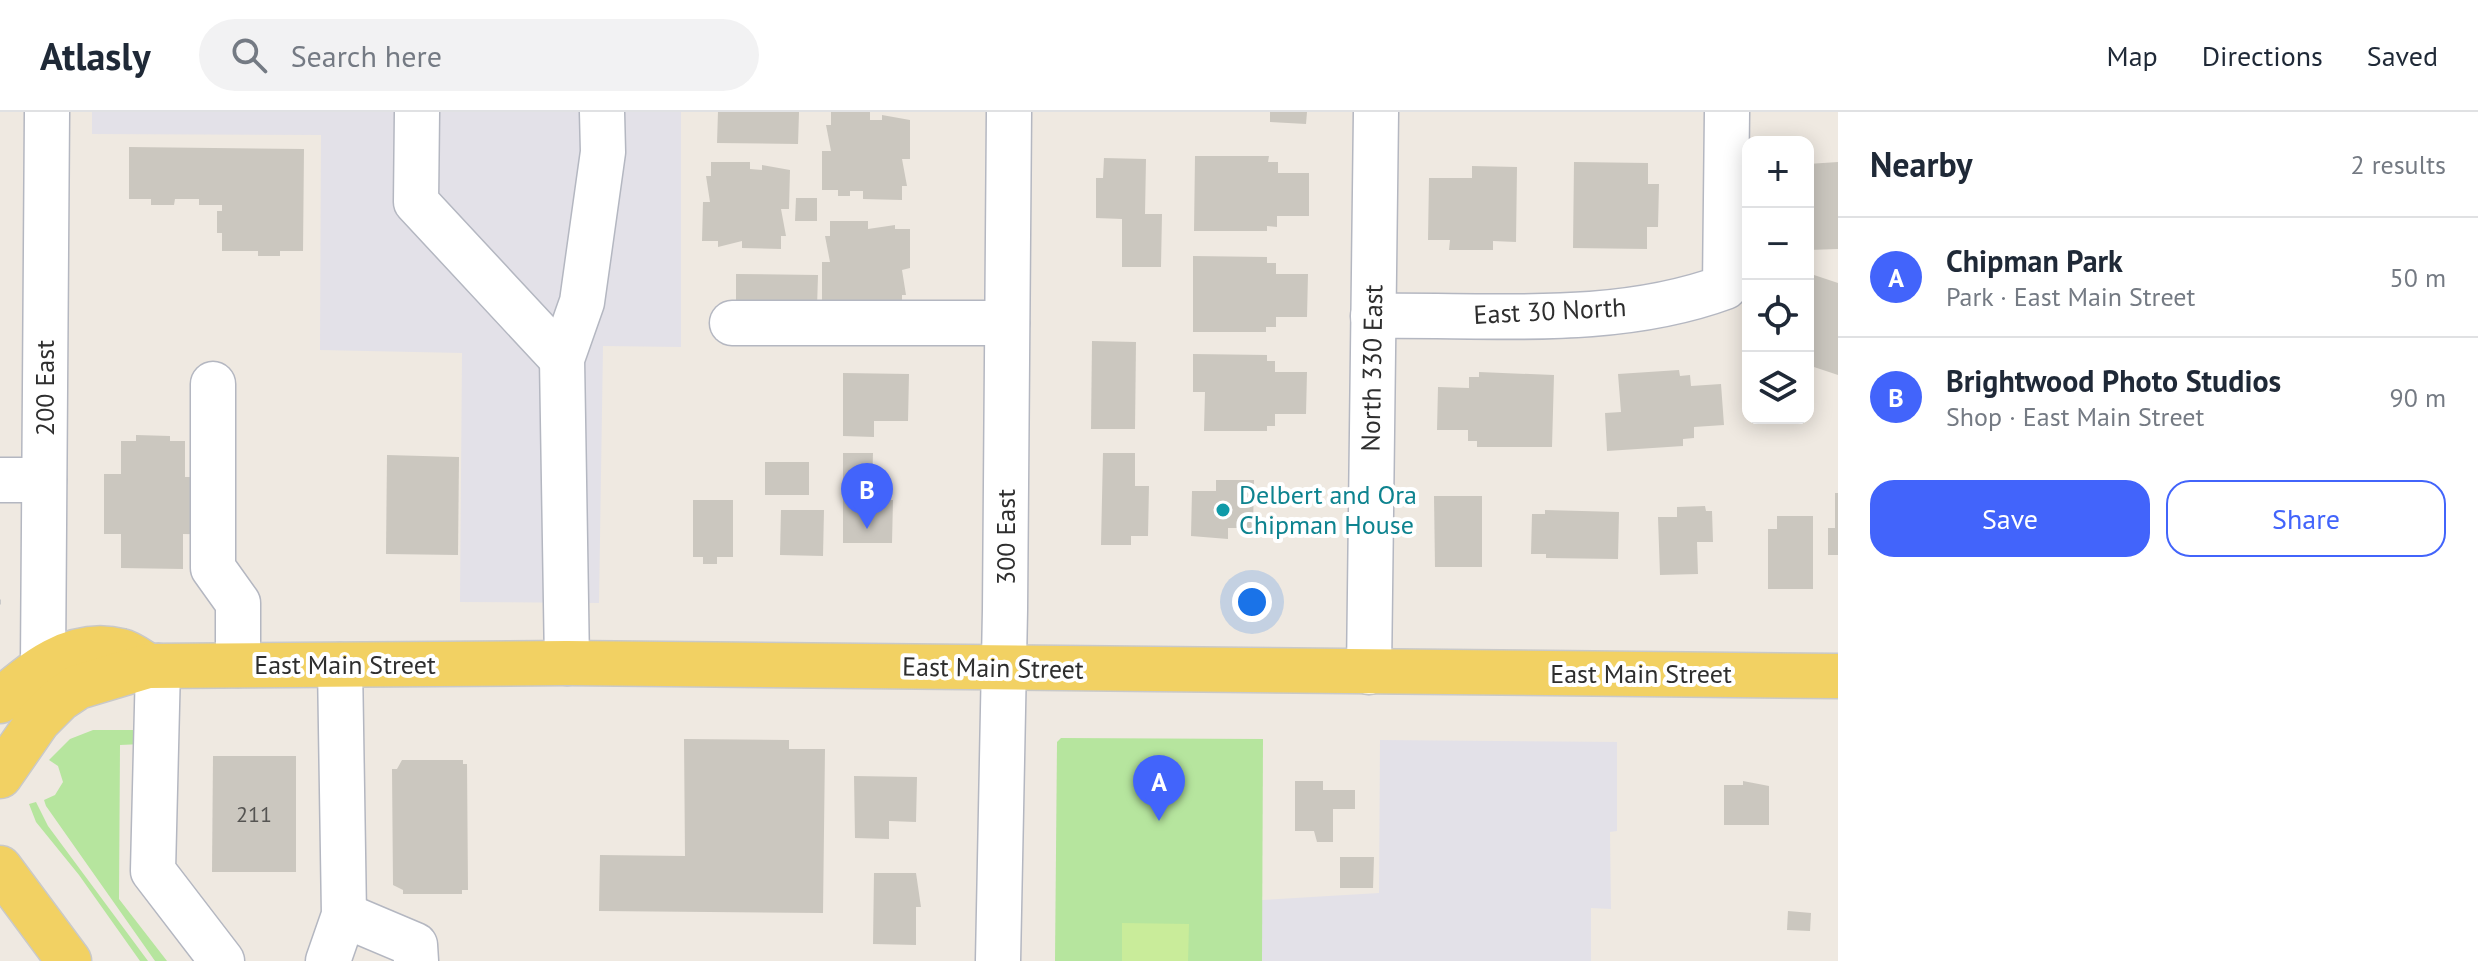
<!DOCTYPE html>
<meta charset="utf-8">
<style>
body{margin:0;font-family:"PT Sans",sans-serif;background:#f2f2f3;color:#1f2937}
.controls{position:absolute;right:24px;top:24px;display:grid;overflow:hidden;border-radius:16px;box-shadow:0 4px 20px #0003}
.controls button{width:72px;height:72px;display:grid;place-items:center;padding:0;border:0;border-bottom:2px solid #e0e1e3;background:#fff;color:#1f2937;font:40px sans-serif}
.you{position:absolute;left:1252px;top:490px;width:28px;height:28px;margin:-20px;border:6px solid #fff;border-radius:50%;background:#1a73e8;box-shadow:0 0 0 12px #1a73e833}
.badge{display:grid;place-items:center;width:52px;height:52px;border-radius:50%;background:#4264fb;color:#fff;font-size:26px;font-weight:700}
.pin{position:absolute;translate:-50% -66px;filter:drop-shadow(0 2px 4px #0008)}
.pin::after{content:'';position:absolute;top:42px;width:28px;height:24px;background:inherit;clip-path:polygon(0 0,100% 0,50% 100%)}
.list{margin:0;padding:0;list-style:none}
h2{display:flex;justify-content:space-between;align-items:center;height:104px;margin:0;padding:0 32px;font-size:34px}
h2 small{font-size:26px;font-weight:400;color:#747a83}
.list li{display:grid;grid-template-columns:52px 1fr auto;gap:24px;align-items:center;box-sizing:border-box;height:120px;padding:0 32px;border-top:2px solid #e0e1e3}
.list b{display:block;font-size:30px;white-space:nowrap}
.list p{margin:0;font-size:26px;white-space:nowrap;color:#747a83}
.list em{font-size:26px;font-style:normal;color:#747a83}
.actions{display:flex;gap:16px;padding:24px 32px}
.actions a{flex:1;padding:18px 0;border:2px solid #4264fb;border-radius:24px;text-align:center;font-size:28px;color:#4264fb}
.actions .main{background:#4264fb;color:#fff}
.icon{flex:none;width:44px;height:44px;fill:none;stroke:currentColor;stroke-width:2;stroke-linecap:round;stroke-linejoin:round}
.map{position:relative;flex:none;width:1838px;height:849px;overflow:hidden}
header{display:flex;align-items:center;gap:48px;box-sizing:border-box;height:112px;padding:0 40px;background:#fff;border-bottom:2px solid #e0e1e3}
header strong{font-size:38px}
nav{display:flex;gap:44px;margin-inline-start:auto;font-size:28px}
.search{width:560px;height:72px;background:#f2f2f3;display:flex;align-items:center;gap:20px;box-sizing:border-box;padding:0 28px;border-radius:44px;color:#747a83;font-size:30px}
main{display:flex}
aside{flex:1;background:#fff}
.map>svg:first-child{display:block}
</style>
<header>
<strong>Atlasly</strong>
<div class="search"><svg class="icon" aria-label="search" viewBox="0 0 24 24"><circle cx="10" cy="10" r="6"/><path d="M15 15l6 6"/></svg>Search here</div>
<nav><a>Map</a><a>Directions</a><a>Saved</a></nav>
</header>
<main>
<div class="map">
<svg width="1838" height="849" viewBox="0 0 1838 849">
<rect width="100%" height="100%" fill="#efe9e1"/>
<g fill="#e3e1e8">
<path d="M92,0h589v235l-78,-1 -4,257 -139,-1 2,-249 -142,-3 1,-215 -229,-1z"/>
<path d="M1380,628l237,2v89l-7,1 1,77 -20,-1v53h-329v-61l117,-7z"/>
</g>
<g fill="#b6e59e">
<path d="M93,618h50l-1,14 -22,1 -1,154 48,62h-12l-109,-155 -2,-6 11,-5 8,-13 -5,-16 -9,-6 21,-21z"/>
<path d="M1061,626l202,1 -1,222h-207l2,-219z"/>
<path d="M36,690l12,24 100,135h-8l-61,-86 -43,-53 -7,-18z"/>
</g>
<path fill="#c9ec9a" d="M1122,811l67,1 -1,37h-66z"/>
<g fill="#cbc7bf">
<path d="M718,0h81l-1,32 -81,-1z"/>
<path d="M831,0h39v8h12v-5l28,5v39h-8l5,27h-5v14l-39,-1v-8h-13v5h-12v-6h-16v-39h9l-5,-26h5z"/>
<path d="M1270,0h37l-1,12 -36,-2z"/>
<path d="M129,35l175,2 -1,102h-23v5h-22v-5h-36v-18h-5v-22h5v-6h-23v-6h-24l-1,6h-23v-6h-22z"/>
<path d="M1195,44h74l-1,6h10v11h31v43h-32v11l-10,-1v5h-73z"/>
<path d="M1104,46l42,1 -1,55h17l-1,53h-39v-48l-26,-1v-40h7z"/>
<path d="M711,50h39v7l12,1v-5l28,5 -1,39h-8l5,27h-5v13l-39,-1v-7l-24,6v-6h-16l1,-39h7l-4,-26h5z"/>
<path d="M1574,50l74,1v21h11l-1,43h-11v22l-74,-1z"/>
<path d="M1838,50v87l-30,1v-86z"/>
<path d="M1472,54l45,1 -1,75 -23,-1v9h-44l1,-10h-22l1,-62h43z"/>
<path d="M796,86h21v23h-22z"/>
<path d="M830,109h38v8l27,-4v4h15v39l-8,2 4,25h-4v15l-39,-1v-9h-14v6l-27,-6v-38h8l-5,-26h5z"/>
<path d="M1193,144l74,1v6h9v11h32l-1,43h-31v10h-10v5h-73z"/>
<path d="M1808,161l30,10v92l-30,-10z"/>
<path d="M736,162l82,1 -1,33 -81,-1z"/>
<path d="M1092,229l44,1 -1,87h-44z"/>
<path d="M1193,242l74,1v6h8v11h32l-1,42h-31v12h-8v5h-63l1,-39h-12z"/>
<path d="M1679,258l1,6 10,-1 1,11 30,-2 3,41 -30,2v11l-11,1v7l-76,5 -2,-38 16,-1 -3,-38z"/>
<path d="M1479,260l75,3 -2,72h-75v-6h-9v-11h-31l1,-43 31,1v-11h10z"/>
<path d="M843,261l66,1 -1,47h-34v16l-31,-1z"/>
<path d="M136,323l34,1v5h15v36h49v58l-51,-1v35l-62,-1v-34h-17v-60h17v-33h15z"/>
<path d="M843,341h30l-1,33h18v14h3l-1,43h-49z"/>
<path d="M1103,341h32v33h14l-1,50h-17v9h-30z"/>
<path d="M387,343l72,2 -1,98 -72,-1z"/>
<rect x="765" y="350" width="44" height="33"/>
<path d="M1216,368h38l-1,48h-25v11l-37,-3 1,-45h24z"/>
<path d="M1835,381h3v62h-10v-27h7z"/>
<path d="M1434,384h48v71h-47z"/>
<path d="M693,388h40v57h-16v7h-14v-7h-10z"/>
<path d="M1705,394l1,5h6l1,31h-16l1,32 -38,1 -2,-58h19v-10z"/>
<path d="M781,398h43l-1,46 -43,-1z"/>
<path d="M1545,398l74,2 -1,47 -72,-1v-4h-15l1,-40h13z"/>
<path d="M1777,404h36v73h-45v-60h9z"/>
<path d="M684,627l105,1v9h36l-2,164 -224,-2 1,-56 85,1z"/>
<path d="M213,644h83v116h-84z"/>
<path d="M402,648h61v4h4l1,126h-6v4h-59v-4l-10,-5 -1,-116h5z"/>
<path d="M854,664l63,1 -1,45 -27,-1v18l-34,-1z"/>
<path d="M1295,669h28v9h32v19h-22v33h-16l-3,-11h-19z"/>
<path d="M1743,669l26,5v39h-45v-40h19z"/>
<path d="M1340,745h34l-1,31h-33z"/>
<path d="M874,761h42l5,34h-5v38l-43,-1z"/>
<path d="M1788,799l23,2 -1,18 -23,-1z"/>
</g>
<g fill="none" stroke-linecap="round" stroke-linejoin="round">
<defs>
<g id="minor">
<path d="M417,0l-1,90 146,157"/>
<path d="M1373,204c116,-2 241,12 352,-29l2,-175"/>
<path d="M732,211h275"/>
<path d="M213,272v184l25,35v62"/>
<path d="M0,368h44"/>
<path d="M567,551l-5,-304 20,-57 21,-150 -1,-40"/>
<path d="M43,553l4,-553"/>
<path d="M158,554l-5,205 69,90"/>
<path d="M1369,560l7,-560"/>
<path d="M344,803l71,30 1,16"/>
<path d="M328,849l16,-46 -4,-250"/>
<path d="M998,849l7,-351 4,-498"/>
</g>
<g id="major">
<path d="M0,589c32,-28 73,-63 121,-50 9,2 19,10 27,15"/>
<path d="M0,664l38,-55 22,-22 18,-12 70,-21 419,-3 1271,13"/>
<path d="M0,756l69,93"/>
</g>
</defs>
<use href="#minor" stroke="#b4b7c1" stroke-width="47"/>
<use href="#major" stroke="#c9c9c9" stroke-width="47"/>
<path stroke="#c9c9c9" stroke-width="5" stroke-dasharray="6 4" stroke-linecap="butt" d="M0,490h1"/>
<use href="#minor" stroke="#fff" stroke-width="44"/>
<use href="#major" stroke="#f2d163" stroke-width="44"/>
</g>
<circle fill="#0f9aa8" stroke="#fff" stroke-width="3" cx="1223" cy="398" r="8"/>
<g text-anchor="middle" stroke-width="8" stroke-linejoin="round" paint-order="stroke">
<g font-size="22" fill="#555452">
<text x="254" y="710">211</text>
</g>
<g font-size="26" fill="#2e2e2e" stroke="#fff">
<text transform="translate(1550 199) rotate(-3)" y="9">East 30 North</text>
<text transform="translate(1372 256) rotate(-89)" y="9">North 330 East</text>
<text transform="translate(45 276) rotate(-90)" y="9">200 East</text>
<text transform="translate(1006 425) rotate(-90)" y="9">300 East</text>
<text x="345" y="562">East Main Street</text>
<text transform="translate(993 556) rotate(1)" y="9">East Main Street</text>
<text x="1641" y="571">East Main Street</text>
</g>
<g font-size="26" fill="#0d838f" stroke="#fff" text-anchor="start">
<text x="1239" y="392">Delbert and Ora<tspan x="1239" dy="30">Chipman House</tspan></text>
</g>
</g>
</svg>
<div class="controls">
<button>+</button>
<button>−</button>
<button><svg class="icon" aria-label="locate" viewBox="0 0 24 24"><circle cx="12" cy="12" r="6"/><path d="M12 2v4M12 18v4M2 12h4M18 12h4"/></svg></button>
<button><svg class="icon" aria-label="layers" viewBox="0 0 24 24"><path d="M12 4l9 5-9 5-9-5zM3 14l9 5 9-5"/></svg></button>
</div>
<div class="you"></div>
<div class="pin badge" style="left:1159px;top:709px">A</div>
<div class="pin badge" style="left:867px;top:417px">B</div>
</div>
<aside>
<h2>Nearby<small>2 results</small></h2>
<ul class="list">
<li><span class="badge">A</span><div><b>Chipman Park</b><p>Park · East Main Street</p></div><em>50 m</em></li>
<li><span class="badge">B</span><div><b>Brightwood Photo Studios</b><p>Shop · East Main Street</p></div><em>90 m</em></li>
</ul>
<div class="actions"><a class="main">Save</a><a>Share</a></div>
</aside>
</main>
